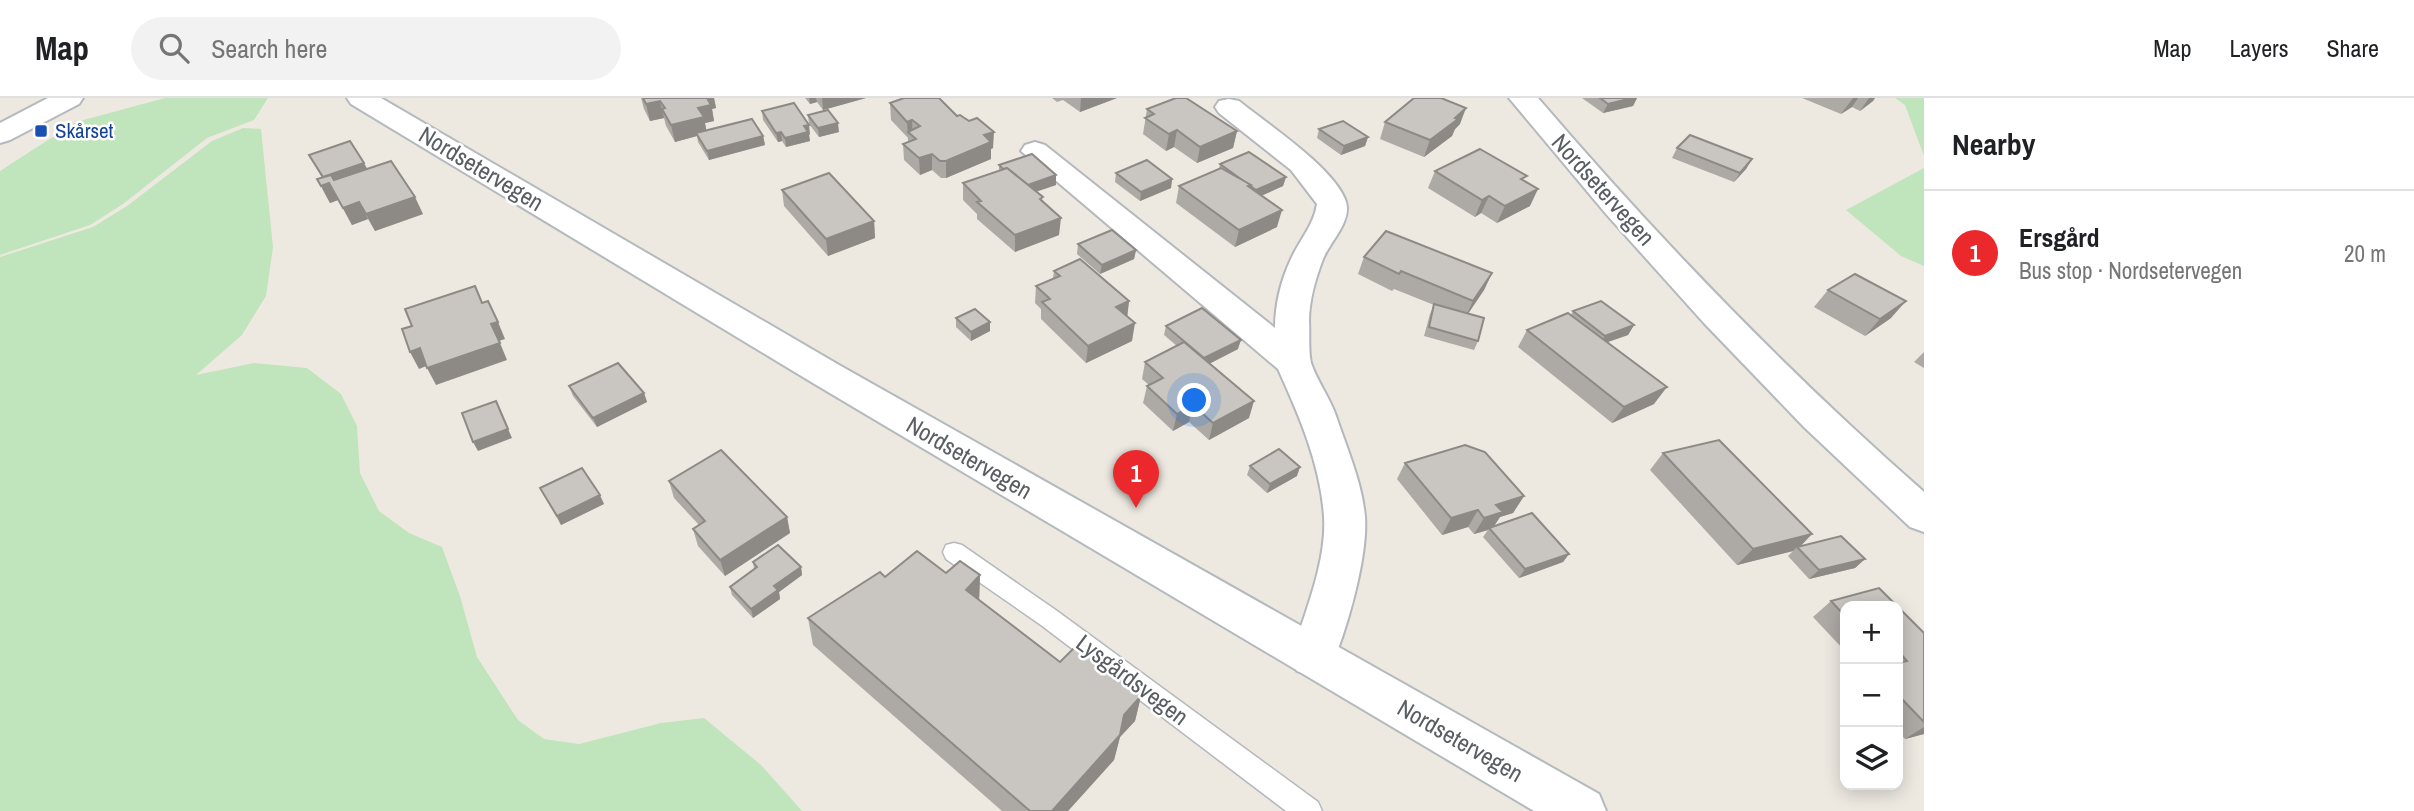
<!DOCTYPE html>
<meta charset="utf-8">
<style>
body{margin:0;font-family:"Archivo Narrow",sans-serif;background:#f2f2f2;color:#202124}
.controls{position:absolute;right:21px;bottom:21px;display:grid;overflow:hidden;border-radius:14px;box-shadow:0 4px 18px #0003}
.controls button{width:63px;height:63px;display:grid;place-items:center;padding:0;border:0;border-bottom:2px solid #e0e0e0;background:#fff;color:#202124;font:35px sans-serif}
.you{position:absolute;left:1195px;top:303px;width:24px;height:24px;margin:-18px;border:5px solid #fff;border-radius:50%;background:#1a73e8;box-shadow:0 0 0 10px #1a73e833}
.badge{display:grid;place-items:center;width:46px;height:46px;border-radius:50%;background:#eb282c;color:#fff;font-size:23px;font-weight:700}
.pin{position:absolute;translate:-50% -58px;filter:drop-shadow(0 2px 4px #0008)}
.pin::after{content:'';position:absolute;top:37px;width:24px;height:21px;background:inherit;clip-path:polygon(0 0,100% 0,50% 100%)}
.list{margin:0;padding:0;list-style:none}
h2{display:flex;justify-content:space-between;align-items:center;height:91px;margin:0;padding:0 28px;font-size:30px}
h2 small{font-size:23px;font-weight:400;color:#757577}
.list li{display:grid;grid-template-columns:46px 1fr auto;gap:21px;align-items:center;box-sizing:border-box;height:126px;padding:0 28px;border-top:2px solid #e0e0e0}
.list b{display:block;font-size:26px;white-space:nowrap}
.list p{margin:0;font-size:23px;white-space:nowrap;color:#757577}
.list em{font-size:23px;font-style:normal;color:#757577}
.icon{flex:none;width:38px;height:38px;fill:none;stroke:currentColor;stroke-width:2;stroke-linecap:round;stroke-linejoin:round}
.map{position:relative;flex:none;width:1924px;height:713px;overflow:hidden}
header{display:flex;align-items:center;gap:42px;box-sizing:border-box;height:98px;padding:0 35px;background:#fff;border-bottom:2px solid #e0e0e0}
header strong{font-size:33px}
nav{display:flex;gap:38px;margin-inline-start:auto;font-size:24px}
.search{width:490px;height:63px;background:#f2f2f2;display:flex;align-items:center;gap:18px;box-sizing:border-box;padding:0 24px;border-radius:38px;color:#757577;font-size:26px}
main{display:flex}
aside{flex:1;background:#fff}
.map>svg:first-child{display:block}
</style>
<header>
<strong>Map</strong>
<div class="search"><svg class="icon" aria-label="search" viewBox="0 0 24 24"><circle cx="10" cy="10" r="6"/><path d="M15 15l6 6"/></svg>Search here</div>
<nav><a>Map</a><a>Layers</a><a>Share</a></nav>
</header>
<main>
<div class="map">
<svg width="1924" height="713" viewBox="0 0 1924 713">
<rect width="100%" height="100%" fill="#ede9e1"/>
<g fill="#c0e5bc">
<path d="M165,0h103l-14,22 -47,18 -84,66 -33,21 -90,30v-84l76,-49z"/>
<path d="M1895,0h29v58l-19,-51z"/>
<path d="M243,30l18,1 12,118 -7,49 -24,39 -46,40 58,-12 53,5 34,26 16,32 3,47 19,38 30,22 33,14 18,49 17,61 41,63 26,19 35,5 82,-21 43,-5 57,47 41,46h-802v-554l93,-30 34,-21 85,-65z"/>
<path d="M1924,70v98l-23,-10 -55,-46z"/>
</g>
<g fill="none" stroke-linecap="round" stroke-linejoin="round">
<defs>
<path id="lane" d="M954,445l8,2 95,66 261,191 4,9h-36l-245,-186 -95,-66 -3,-7 3,-7z"/>
<path id="street" d="M1229,1l10,2c27,22 97,68 107,101 6,19 -16,40 -23,57 -7,18 -14,42 -14,62 1,13 -1,29 2,42 6,18 19,35 25,53 11,33 26,66 29,101 3,40 -19,117 -36,154l-16,6 -16,-6 -6,-14c13,-42 36,-96 33,-140 -3,-51 -25,-102 -46,-148l-257,-218 4,-6 10,-3 10,3 230,183c0,-23 6,-48 16,-69 9,-20 23,-34 26,-55l-26,-34 -72,-57 -4,-6 4,-6z"/>
<g id="secondary">
<path d="M48,0h35l-4,6 -69,36 -10,3v-20z"/>
<path d="M347,0h34l458,267 760,429 7,17h-72l-721,-428 -462,-279z"/>
<path d="M1509,0h29c120,140 247,272 386,394v40l-14,-5 -106,-100 -100,-104 -97,-108z"/>
</g>
</defs>
<use href="#lane" stroke="#b4b8bc" stroke-width="3"/>
<use href="#street" stroke="#b4b8bc" stroke-width="4"/>
<use href="#secondary" stroke="#b4b9be" stroke-width="4"/>
<use href="#lane" fill="#fff" fill-rule="evenodd"/>
<use href="#street" fill="#fff" fill-rule="evenodd"/>
<use href="#secondary" fill="#fff" fill-rule="evenodd"/>
</g>
<g fill="#ada9a5">
<path d="M641,0h73l2,10 -4,1 2,12 -9,2 1,7 57,6 2,9 -56,15 -11,-18 -1,-6 -22,6 -9,-16 -2,-8 -14,3 -6,-12z"/>
<path d="M805,0h61l-43,12 -6,-8 -7,2z"/>
<path d="M1052,0h65l-37,14 -17,-12 -6,2z"/>
<path d="M1582,0h55l-4,8 -30,7z"/>
<path d="M1802,0h67l-1,2 1,-2h6l-2,3 -13,10 -8,-4 -11,7z"/>
<path d="M890,5l67,13 36,32 -2,1v10l-45,19h-5l-9,-8 -12,5 -16,-15 -1,-16 5,-2v-4l-17,-18z"/>
<path d="M1147,11l90,22 -4,17 -36,15 -23,-16 -8,4 -23,-17z"/>
<path d="M762,13l48,23 -1,1 1,6 -24,6 -4,-6 -4,1 -15,-22z"/>
<path d="M808,17l31,17 -20,5 -10,-13z"/>
<path d="M1385,24l75,2 -5,5 -3,7 -28,21 -44,-18z"/>
<path d="M1319,31l49,8 -3,9 -24,9 -24,-17z"/>
<path d="M1677,50l75,11 -6,10 -12,13 -62,-24z"/>
<path d="M309,57l59,14 55,45 -48,17 -7,-12 -16,6 -14,-25 -8,3 -13,-24 5,-1z"/>
<path d="M1220,66l66,13 -3,9 -22,10 16,31 -42,20 -59,-44 3,-17 40,-17z"/>
<path d="M999,67l57,10v10l-20,7 7,9 16,34 -44,17 -38,-33v-5l-14,-14v-17l36,-12z"/>
<path d="M1435,73l90,11 5,24 -33,17 -16,-10 -6,4 -47,-29z"/>
<path d="M1116,75l56,6 -1,9 -31,13 -25,-19z"/>
<path d="M782,92l92,31 1,17 -47,18 -44,-50z"/>
<path d="M1078,146l58,6 -2,9 -34,15 -23,-20z"/>
<path d="M1364,159l128,16 -8,17 -16,24 10,27 -4,9 -50,-14 6,-22 4,-9 -40,-16 -2,2 -34,-17z"/>
<path d="M1054,173l75,30 -2,16 5,24 -46,22 -45,-44v-10l-6,-6 1,-17 17,-8z"/>
<path d="M1828,192l63,28 -26,18 -51,-29z"/>
<path d="M1573,213l61,14 -6,10 -20,7 46,62 -42,19 -94,-76 9,-17 44,-15z"/>
<path d="M956,220l34,4v9l-19,10 -15,-14z"/>
<path d="M1166,228l72,23 -29,15 40,54 -40,22 -20,-18 -16,9 -30,-28 4,-17 2,-1 -7,-6 3,-17 32,-16 -13,-11z"/>
<path d="M1924,254v16l-10,-6z"/>
<path d="M569,288l75,7 3,9 -50,25 -24,-31z"/>
<path d="M1663,355l137,93 65,13 -10,9 -46,11 -21,-23 5,-5 -56,14 -87,-95z"/>
<path d="M1405,365l119,33 -11,17 -13,4 -6,9 75,28 -6,8 -44,16 -36,-41 5,-7 -14,4 -6,-7 -26,8 -45,-56z"/>
<path d="M1250,368l47,10 -30,17 -20,-18z"/>
<path d="M669,383l118,36 3,16 -65,43 -27,-30 -5,-17 6,-4 -25,-27z"/>
<path d="M540,390l64,16 -43,21z"/>
<path d="M753,464l48,5 1,8 -23,17 1,7 -27,19 -21,-23 -2,-8 24,-18z"/>
<path d="M946,475l34,2 -1,26 81,61 81,34 -6,25 -15,16 -6,23 -46,51h-66l-189,-166 -5,-27 77,-41z"/>
<path d="M1831,503l14,5v45l-32,-34z"/>
<path d="M1898,509l26,26v101l-19,5 -7,-8z"/>
</g>
<g fill="#8d8a86">
<path d="M705,0h9l2,10 -4,1 2,12 -9,2 2,11 -11,-1 1,3 -22,6 -4,-17 27,-17z"/>
<path d="M809,0h7l1,4 -7,2z"/>
<path d="M822,0h44l-43,12z"/>
<path d="M1081,0h36l-37,14z"/>
<path d="M1632,0h5l-4,8 -30,7 5,-9z"/>
<path d="M1853,0h5l-6,9 -11,7z"/>
<path d="M1869,0h6l-2,3 -13,10z"/>
<path d="M660,3l4,17 -14,3 -4,-17z"/>
<path d="M1466,10l-6,16 -5,5 -3,7 -28,21 6,-17z"/>
<path d="M912,22l1,17 -5,-5v6l-1,-16z"/>
<path d="M838,25l1,9 -20,5 -1,-9z"/>
<path d="M809,27l1,9 -1,1 1,6 -24,6 -1,-9 19,-12z"/>
<path d="M1177,32l-3,17 -8,4 3,-17z"/>
<path d="M1237,33l-4,17 -36,15 3,-16z"/>
<path d="M781,34l1,9 -4,1 -2,-9z"/>
<path d="M994,34l-1,16 -2,1v10l-45,19v-17l38,-26z"/>
<path d="M763,38l2,9 -56,15 -2,-9z"/>
<path d="M1368,39l-3,9 -24,9 3,-9z"/>
<path d="M932,56v16l-12,5 -1,-17z"/>
<path d="M1752,61l-6,10 -12,13 6,-9z"/>
<path d="M364,65l5,9 -39,13 8,15 -8,3 -9,-17 2,-9z"/>
<path d="M1056,77v10l-34,11 1,-9z"/>
<path d="M1286,79l-3,9 -29,13 2,-9z"/>
<path d="M1172,81l-1,9 -31,13 1,-9z"/>
<path d="M1538,91l-8,17 -33,17 8,-17z"/>
<path d="M1489,98l-8,17 -6,4 7,-17z"/>
<path d="M415,99l8,17 -48,17 -9,-17z"/>
<path d="M359,104l9,17 -16,6 -9,-17z"/>
<path d="M1282,112l-5,17 -42,20 4,-17z"/>
<path d="M1061,120l-2,17 -44,17v-17z"/>
<path d="M874,123l1,17 -47,18 -2,-17z"/>
<path d="M1136,152l-2,9 -34,15 2,-9z"/>
<path d="M1492,175l-8,17 -19,28 8,-17z"/>
<path d="M1129,203l-2,17 -11,-11z"/>
<path d="M1906,203l-15,17 -26,18 15,-17z"/>
<path d="M498,224l7,17 -6,2 -8,-17z"/>
<path d="M990,224v9l-19,10v-9z"/>
<path d="M1135,225l-3,18 -46,22 2,-17z"/>
<path d="M1634,227l-6,10 -29,10 6,-9z"/>
<path d="M1241,242l-3,9 -37,19 3,-10z"/>
<path d="M500,245l7,17 -71,25 -9,-17z"/>
<path d="M420,250l9,17 -10,4 -9,-17z"/>
<path d="M1667,289l-13,17 -42,19 12,-16z"/>
<path d="M644,295l3,9 -50,25 -4,-9z"/>
<path d="M496,303l16,37 -34,13 -5,-9z"/>
<path d="M1254,303l-5,17 -40,22 4,-17z"/>
<path d="M1193,307l-4,17 -16,9 4,-17z"/>
<path d="M1300,369l-3,9 -30,17 3,-9z"/>
<path d="M600,397l4,9 -43,21 -4,-9z"/>
<path d="M1524,398l-11,17 -13,4 -8,12 -3,-1 -1,2 -14,4 10,-16 12,-13z"/>
<path d="M1478,412l-10,17 -26,8 9,-17z"/>
<path d="M787,419l3,16 -65,43 -5,-16z"/>
<path d="M1812,436l-14,15 -1,-2 -4,4 -56,14 16,-16z"/>
<path d="M1569,456l-6,8 -44,16 6,-9z"/>
<path d="M1865,461l-10,9 -46,11 10,-9z"/>
<path d="M801,469l1,8 -23,17 1,7 -27,19 -2,-9 23,-23z"/>
<path d="M980,477l-1,28 -13,-13z"/>
<path d="M1141,598l-6,25 -15,16 -6,23 -46,51h-16l72,-96z"/>
<path d="M1924,629v7l-19,5z"/>
</g>
<g fill="#c9c5c0" stroke="#8d8a86" stroke-width="2">
<path d="M643,0h64l4,7 -13,3 6,9 -33,8 -9,-16 3,-1 -5,-7 -14,3z"/>
<path d="M904,0h35l18,18 3,-1 9,6 8,-3 17,14 -10,3 7,7 -45,19h-6l-8,-7 -13,4 -16,-14 13,-5 -8,-7 12,-6 -8,-6 -5,2 -17,-19z"/>
<path d="M1176,0h10l51,33 -37,16 -23,-17 -8,4 -24,-16 9,-4 -7,-5z"/>
<path d="M1414,0h27l25,10 -11,10 3,1 -28,21 -45,-18z"/>
<path d="M1600,0h32l-24,6z"/>
<path d="M794,5l15,22 -5,1 4,6 -23,6 -4,-6 -5,1 -14,-22z"/>
<path d="M828,12l10,13 -20,5 -10,-13z"/>
<path d="M752,21l11,17 -56,15 -11,-18z"/>
<path d="M1343,23l25,16 -24,9 -25,-17z"/>
<path d="M1690,37l62,24 -12,14 -63,-25z"/>
<path d="M350,43l14,22 -41,14 -14,-22z"/>
<path d="M1480,51l47,27 -6,3 17,10 -33,17 -16,-10 -7,4 -47,-29z"/>
<path d="M1249,54l37,25 -30,13 -36,-26z"/>
<path d="M1032,56l24,21 -28,10 -21,-17 -4,1 -4,-4z"/>
<path d="M1147,62l25,19 -31,13 -25,-19z"/>
<path d="M391,63l24,36 -49,17 -7,-12 -16,6 -14,-25 -8,3 -4,-7 14,-4 3,5z"/>
<path d="M1007,70l36,29 -3,2 21,19 -46,17 -38,-33 4,-1 -18,-18z"/>
<path d="M1221,70l30,17 -3,1 34,24 -43,20 -60,-44z"/>
<path d="M829,75l45,48 -48,18 -44,-49z"/>
<path d="M1112,132l24,20 -34,15 -24,-21z"/>
<path d="M1386,133l106,42 -19,28 -72,-30 -2,3 -35,-17z"/>
<path d="M1080,161l49,42 -13,6 19,16 -47,23 -46,-44 8,-3 -14,-13 24,-10 -6,-5z"/>
<path d="M1855,176l51,27 -26,18 -52,-29z"/>
<path d="M475,188l7,17 6,-2 10,21 -7,2 9,19 -73,25 -7,-20 -10,4 -8,-23 10,-3 -7,-17z"/>
<path d="M1601,203l33,24 -29,11 -32,-25z"/>
<path d="M1434,206l50,14 -6,23 -49,-14z"/>
<path d="M1202,210l39,32 -37,18 -38,-32z"/>
<path d="M975,211l15,13 -19,10 -15,-14z"/>
<path d="M1568,215l99,74 -43,20 -97,-77z"/>
<path d="M1184,244l70,59 -41,22 -20,-18 -16,9 -30,-28 16,-8 -18,-16z"/>
<path d="M618,265l26,30 -51,25 -24,-32z"/>
<path d="M496,303l12,28 -35,13 -11,-29z"/>
<path d="M1719,342l93,94 -59,15 -90,-96z"/>
<path d="M1465,347l20,7 39,44 -28,9 7,7 -19,6 -6,-8 -27,8 -46,-55z"/>
<path d="M1279,351l21,18 -30,17 -20,-18z"/>
<path d="M721,352l66,67 -67,43 -27,-31 12,-8 -36,-40z"/>
<path d="M582,370l18,27 -43,21 -17,-28z"/>
<path d="M1532,415l37,41 -44,15 -36,-41z"/>
<path d="M1841,438l24,23 -46,11 -22,-23z"/>
<path d="M778,447l23,22 -27,19 4,4 -27,19 -21,-22 27,-20 -4,-5z"/>
<path d="M917,453l29,22 14,-12 20,14 -14,15 94,72 17,-17 64,51 -17,19 -4,20 -68,76h-22l-222,-193 72,-46 5,5z"/>
<path d="M1879,490l18,18h-52v10l-14,-15z"/>
<path d="M1898,509l26,26v89l-26,-27v-32l9,-2 -9,-10z"/>
</g>
<rect fill="#1a4fb4" stroke="#fff" stroke-width="2.5" x="34" y="26" width="14" height="14" rx="3.5"/>
<g text-anchor="middle" stroke-width="5" stroke-linejoin="round" paint-order="stroke">
<g font-size="21" fill="#164399" stroke="#fff" text-anchor="start">
<text x="55" y="40">Skårset</text>
</g>
<g font-size="24" fill="#595e62" stroke="#fff">
<text transform="translate(481 71) rotate(31)" y="8">Nordsetervegen</text>
<text transform="translate(1603 92) rotate(48)" y="8">Nordsetervegen</text>
<text transform="translate(969 360) rotate(30)" y="8">Nordsetervegen</text>
<text transform="translate(1132 582) rotate(37)" y="8">Lysgårdsvegen</text>
<text transform="translate(1460 643) rotate(30)" y="8">Nordsetervegen</text>
</g>
</g>
</svg>
<div class="controls">
<button>+</button>
<button>−</button>
<button><svg class="icon" aria-label="layers" viewBox="0 0 24 24"><path d="M12 4l9 5-9 5-9-5zM3 14l9 5 9-5"/></svg></button>
</div>
<div class="you"></div>
<div class="pin badge" style="left:1136px;top:410px">1</div>
</div>
<aside>
<h2>Nearby<small></small></h2>
<ul class="list">
<li><span class="badge">1</span><div><b>Ersgård</b><p>Bus stop · Nordsetervegen</p></div><em>20 m</em></li>
</ul>
</aside>
</main>
